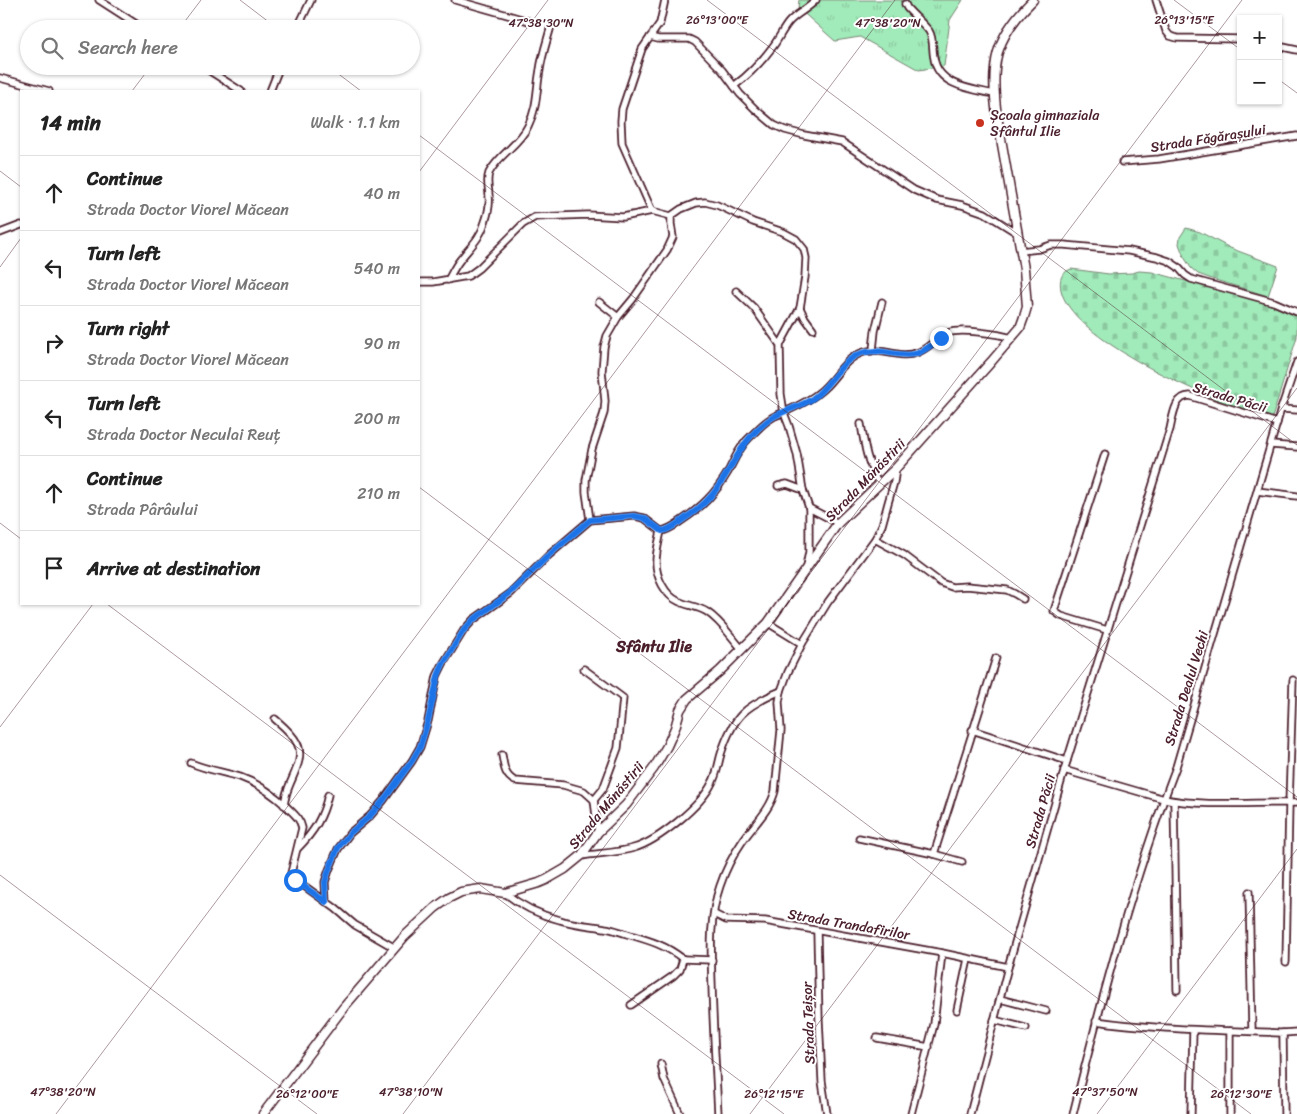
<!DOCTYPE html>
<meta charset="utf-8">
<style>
body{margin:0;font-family:Sriracha,sans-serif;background:#f2f2f2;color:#222}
.controls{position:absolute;right:15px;top:15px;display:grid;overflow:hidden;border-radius:0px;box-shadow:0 1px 4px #0004}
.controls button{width:45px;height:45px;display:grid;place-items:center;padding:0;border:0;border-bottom:1px solid #e0e0e0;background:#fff;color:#222;font:25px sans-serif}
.stop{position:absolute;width:15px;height:15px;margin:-11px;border:4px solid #1a73e8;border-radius:50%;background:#fff}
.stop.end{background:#1a73e8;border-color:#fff;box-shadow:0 1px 5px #0008}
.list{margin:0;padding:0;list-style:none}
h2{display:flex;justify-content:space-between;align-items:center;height:65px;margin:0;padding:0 20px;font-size:21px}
h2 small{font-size:16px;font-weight:400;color:#767676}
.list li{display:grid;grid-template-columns:32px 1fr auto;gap:15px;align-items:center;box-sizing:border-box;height:75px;padding:0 20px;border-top:1px solid #e0e0e0}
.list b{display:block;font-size:19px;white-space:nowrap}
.list p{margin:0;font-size:16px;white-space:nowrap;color:#767676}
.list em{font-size:16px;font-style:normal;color:#767676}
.icon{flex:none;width:28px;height:28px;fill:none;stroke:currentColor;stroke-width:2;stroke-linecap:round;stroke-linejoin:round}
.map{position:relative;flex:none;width:1297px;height:1114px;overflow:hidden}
.search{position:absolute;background:#fff;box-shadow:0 1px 4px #0004;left:20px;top:20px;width:400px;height:55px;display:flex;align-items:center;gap:12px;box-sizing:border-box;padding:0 18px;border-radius:28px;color:#767676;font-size:19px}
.panel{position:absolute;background:#fff;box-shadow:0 1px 4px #0004;left:20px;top:90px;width:400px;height:515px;border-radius:0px}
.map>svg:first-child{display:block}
</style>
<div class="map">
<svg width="1297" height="1114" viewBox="0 0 1297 1114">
<defs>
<pattern id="grass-tufts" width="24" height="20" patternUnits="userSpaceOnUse" patternTransform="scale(1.25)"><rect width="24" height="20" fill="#a1eab9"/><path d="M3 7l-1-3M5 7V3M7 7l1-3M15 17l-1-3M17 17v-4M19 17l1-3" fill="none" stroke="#8cc89f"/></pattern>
<pattern id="cemetery-stones" width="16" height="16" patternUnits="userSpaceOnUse" patternTransform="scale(1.25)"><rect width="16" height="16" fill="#a1eab9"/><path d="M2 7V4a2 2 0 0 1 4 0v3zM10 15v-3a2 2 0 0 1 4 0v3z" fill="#8cc89f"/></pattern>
</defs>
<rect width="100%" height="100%" fill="#fff"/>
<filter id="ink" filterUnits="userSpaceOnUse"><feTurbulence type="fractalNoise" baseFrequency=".02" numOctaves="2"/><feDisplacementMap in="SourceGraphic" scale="10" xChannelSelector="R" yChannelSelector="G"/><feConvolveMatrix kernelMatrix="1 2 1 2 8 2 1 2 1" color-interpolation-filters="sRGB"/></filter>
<g filter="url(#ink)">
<path fill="url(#grass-tufts)" stroke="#768472" d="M799,0h164l-13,20 -6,46 -25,4 -59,-33 -25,4 -37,-33z"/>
<g fill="url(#cemetery-stones)" stroke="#768472">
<path d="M1186,228l14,4 30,16 48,18 -10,30 -56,-17 -14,-5 -7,-6 -7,-11 -5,-13 1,-7z"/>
<path d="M1071,269l38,5 23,-1 7,-2 13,1 108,29 16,5 21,9v22l-25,81c-17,-5 -34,-10 -51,-17 -41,-16 -150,-66 -160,-111 -2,-11 0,-17 10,-21z"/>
</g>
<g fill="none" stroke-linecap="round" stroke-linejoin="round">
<defs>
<g id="street">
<path d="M99,0l45,29"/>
<path d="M455,0l77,22"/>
<path d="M665,0l-5,23 -18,26 -20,60 -1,12 1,22 30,68 19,5"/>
<path d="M1156,0l10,31 4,5 7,2 64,1"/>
<path d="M905,4l2,4c7,8 16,15 22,23 5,8 3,19 5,27 4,28 37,31 60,36"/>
<path d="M297,29l14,-29"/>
<path d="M650,37l8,2h31l6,3 27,28 18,24 15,15 19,16 11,5 19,5 38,7 72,48 23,10 25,5 23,8 32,20"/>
<path d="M1278,46l19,4"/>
<path d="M202,66l39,25"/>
<path d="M0,78l49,13"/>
<path d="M734,86c15,-11 29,-26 40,-41 5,-7 9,-16 15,-23 8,-9 19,-13 27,-22"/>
<path d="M270,91l10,-25"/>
<path d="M1122,162l37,-3 138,-23"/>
<path d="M671,216l10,-7 15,-6 9,-1 12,3 11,5 25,12 30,10 13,7 8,10 2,9 -1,19 -5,31 -20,37 1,49 3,19 5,13 8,28 6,36 6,18v44l-3,15"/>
<path d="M0,233l21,-8"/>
<path d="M1020,251l19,-2 12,-4h13l65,6 28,6 12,4 9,6 7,8 6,4 83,23 23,10"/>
<path d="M448,280c4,-7 7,-14 12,-20 9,-12 21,-22 25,-38 3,-8 5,-17 4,-26 0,-8 -3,-15 0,-23 9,-18 30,-28 39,-47 10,-20 8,-35 12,-56 2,-15 7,-29 11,-44"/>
<path d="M419,282h14l35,-6 11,-8 44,-44 12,-7 53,-2 35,2 29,-6"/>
<path d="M736,291l18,17 26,37"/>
<path d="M599,302l19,15"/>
<path d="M800,308l5,10 8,11"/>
<path d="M873,350l2,-19 7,-29"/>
<path d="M1281,409l16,1"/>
<path d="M861,424c4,25 6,38 18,60"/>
<path d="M1271,445l26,2"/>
<path d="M1105,454l-51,157 7,5 46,14"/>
<path d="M778,486l9,-2 16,6"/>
<path d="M1257,491l40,5"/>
<path d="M809,508l29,15"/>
<path d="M590,520l-4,-28v-12l6,-31 12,-36 1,-12 -3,-30 2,-24 3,-11 11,-19 15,-18 34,-49 6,-13 -2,-13v-8"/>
<path d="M875,539l29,16 37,28 11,4 15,-1 40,4 8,4 8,5"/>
<path d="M768,623l34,21"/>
<path d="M742,649c-11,-12 -21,-28 -35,-37 -10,-6 -19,-6 -29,-11 -13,-6 -22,-24 -22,-39 0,-10 3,-21 5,-31 8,-1 14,-6 20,-10 21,-14 34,-27 47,-49 6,-12 12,-26 22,-35 6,-6 12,-13 20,-18 5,-4 11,-5 17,-8 13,-6 25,-12 35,-21 15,-13 22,-32 42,-38 17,-5 35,7 52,1 13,-4 20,-16 32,-20 12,-5 51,1 64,5"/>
<path d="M584,669l39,29 -5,50 -15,41 -9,11"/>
<path d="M275,719c8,7 17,14 22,24 8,14 -4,32 -9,46 -2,5 -3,10 -4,16"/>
<path d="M972,730l95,31"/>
<path d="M502,755c2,10 2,21 13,26l48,4 21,6 10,9 4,32"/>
<path d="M191,763c16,7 33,9 49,14 17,6 33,17 46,29 7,7 14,12 16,22l-11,45 2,5 42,30 20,17 40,23"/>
<path d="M1064,770l100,29c43,8 89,3 133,4"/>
<path d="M1174,801l3,189"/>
<path d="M859,838l75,16 28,8"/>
<path d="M298,848c16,-16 25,-31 30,-53"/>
<path d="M934,854l62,-196"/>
<path d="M581,856c18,-3 36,-3 53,-8 24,-7 67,-42 78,-65 5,-8 6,-19 9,-29 12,-38 24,-48 60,-63"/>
<path d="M1249,892l3,139"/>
<path d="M505,893c16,13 35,22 55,27 15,5 30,5 45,8 8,1 15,4 22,6 21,6 39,11 56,25"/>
<path d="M326,902l-1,-20 4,-12 9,-21 12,-16 20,-17 13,-15 29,-40 8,-14 8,-26 9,-45 6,-12 21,-34 9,-10 38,-27 38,-38 41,-35 44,-4 10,2 17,13"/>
<path d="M714,914l12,6 39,1 177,32 66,14"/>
<path d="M817,932l2,87 3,62 5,33"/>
<path d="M683,959l29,1"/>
<path d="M1286,962l3,-159 4,-123"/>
<path d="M1000,999l46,12"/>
<path d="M631,1005l42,-29 7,-7 3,-10"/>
<path d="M957,1010l11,-51"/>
<path d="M994,1020l32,8"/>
<path d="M1096,1021c62,9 125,9 187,12l14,-1"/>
<path d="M1230,1031v83"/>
<path d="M1283,1033l1,81"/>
<path d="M877,1038l52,9"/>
<path d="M661,1064l3,15 16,35"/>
<path d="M718,1114c-2,-43 -5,-86 -6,-129 -1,-33 -3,-68 8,-99 5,-15 13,-31 22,-44 11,-17 28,-31 33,-51l6,-61 -2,-28 2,-11 7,-19 14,-28 26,-42 47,-63 7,-14 6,-22 6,-21 2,-14"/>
<path d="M911,1114l23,-90 8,-71"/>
<path d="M970,1114l38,-147 59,-206 103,-332c3,-12 4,-33 20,-33l87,27"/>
<path d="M1073,1114c29,-117 60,-234 103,-347l105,-358 16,-47"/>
<path d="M1191,1114l2,-84"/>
</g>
<path id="secondary" d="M263,1114l81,-107 61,-71 30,-28 14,-10 12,-6 20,-3 24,4 34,-10 7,-3 19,-11 16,-13 17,-24 28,-27 28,-37 13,-22 8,-18 5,-18 7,-11 33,-28 48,-48 70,-100 58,-55 95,-106 29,-34 4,-11 3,-10 -3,-38 -27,-153c-7,-52 -3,-78 36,-116"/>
</defs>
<use href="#street" stroke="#4a1f2b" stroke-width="9"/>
<use href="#secondary" stroke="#4a1f2b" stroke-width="11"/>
<use href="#street" stroke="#fff" stroke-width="5.5"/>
<use href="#secondary" stroke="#fff" stroke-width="8"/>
</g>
</g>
<g fill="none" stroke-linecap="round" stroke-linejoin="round" filter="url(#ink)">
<path stroke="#1a73e8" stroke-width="6" d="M295,880l31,22 -1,-20 4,-12 9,-22 12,-15 20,-17 13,-15 29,-40 8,-14 8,-26 10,-45 5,-12 21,-34 9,-10 37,-27 39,-38 41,-35 44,-4 10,2 18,13c7,-1 13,-6 19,-10 16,-10 29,-21 39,-37 13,-19 21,-40 39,-56 6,-5 11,-10 18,-13 12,-6 24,-9 35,-16 19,-13 28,-39 50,-46 18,-6 35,5 53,1 10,-3 18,-10 26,-16"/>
</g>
<path fill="none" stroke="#4a1f2b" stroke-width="1" stroke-opacity="0.45" d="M240,0l38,29M707,0l590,445M1174,0l67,50M179,29l22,-29M328,66l33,25M1278,79l19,14M132,91l19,-25M419,135l878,662M0,171l21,16M419,172l129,-172M0,267l21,-29M419,487l832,627M0,523l21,16M107,604l677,510M0,727l93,-123M0,875l317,239M56,1114l839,-1114M403,1114l839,-1114M750,1114l547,-726M1097,1114l200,-265"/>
<circle fill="#c8321e" stroke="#fff" stroke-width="2" cx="980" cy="123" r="5"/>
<g text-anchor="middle" stroke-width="4" stroke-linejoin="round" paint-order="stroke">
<g font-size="14" fill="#4a1f2b" stroke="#fff" text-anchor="start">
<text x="990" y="120">Școala gimnaziala<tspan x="990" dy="16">Sfântul Ilie</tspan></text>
</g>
<g font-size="14" fill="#4a1f2b" stroke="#fff">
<text transform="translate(1208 138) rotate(-9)" y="5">Strada Făgărașului</text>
<text transform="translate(1230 397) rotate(16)" y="5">Strada Păcii</text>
<text transform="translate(865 480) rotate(-46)" y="5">Strada Mănăstirii</text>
<text transform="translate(1186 688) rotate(-73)" y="5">Strada Dealul Vechi</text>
<text transform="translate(606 805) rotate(-50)" y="5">Strada Mănăstirii</text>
<text transform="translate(1040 811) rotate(-74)" y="5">Strada Păcii</text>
<text transform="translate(849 924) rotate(10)" y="5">Strada Trandafirilor</text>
<text transform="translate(808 1023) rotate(-92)" y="5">Strada Teișor</text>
</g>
<g font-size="16" font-weight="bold" fill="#4a1f2b" stroke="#fff">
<text x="654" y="652">Sfântu Ilie</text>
</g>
</g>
<g font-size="12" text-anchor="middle" fill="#4a1f2b" stroke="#fff" stroke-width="4" stroke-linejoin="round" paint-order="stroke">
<text x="717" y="24">26°13'00"E</text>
<text x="1184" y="24">26°13'15"E</text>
<text x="541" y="27">47°38'30"N</text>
<text x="888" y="27">47°38'20"N</text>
<text x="63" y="1096">47°38'20"N</text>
<text x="411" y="1096">47°38'10"N</text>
<text x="1105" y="1096">47°37'50"N</text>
<text x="307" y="1098">26°12'00"E</text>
<text x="774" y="1098">26°12'15"E</text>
<text x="1241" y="1098">26°12'30"E</text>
</g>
</svg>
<div class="controls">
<button>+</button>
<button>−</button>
</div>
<div class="stop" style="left:295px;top:880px"></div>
<div class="stop end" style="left:941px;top:338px"></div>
<div class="search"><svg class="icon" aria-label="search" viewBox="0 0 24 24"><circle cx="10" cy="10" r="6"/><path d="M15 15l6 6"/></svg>Search here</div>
<section class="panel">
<h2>14 min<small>Walk · 1.1 km</small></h2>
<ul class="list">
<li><svg class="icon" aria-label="ahead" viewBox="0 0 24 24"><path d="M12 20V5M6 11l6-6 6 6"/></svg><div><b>Continue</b><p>Strada Doctor Viorel Măcean</p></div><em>40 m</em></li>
<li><svg class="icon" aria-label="left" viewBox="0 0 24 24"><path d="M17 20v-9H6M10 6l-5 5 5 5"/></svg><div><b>Turn left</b><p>Strada Doctor Viorel Măcean</p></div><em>540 m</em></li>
<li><svg class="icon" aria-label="right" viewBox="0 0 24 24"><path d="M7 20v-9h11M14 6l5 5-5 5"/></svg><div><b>Turn right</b><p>Strada Doctor Viorel Măcean</p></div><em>90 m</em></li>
<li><svg class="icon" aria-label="left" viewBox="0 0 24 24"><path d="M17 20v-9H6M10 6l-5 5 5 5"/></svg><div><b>Turn left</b><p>Strada Doctor Neculai Reuț</p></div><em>200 m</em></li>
<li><svg class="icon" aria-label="ahead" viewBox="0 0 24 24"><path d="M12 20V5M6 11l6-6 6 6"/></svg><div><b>Continue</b><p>Strada Pârâului</p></div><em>210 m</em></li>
<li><svg class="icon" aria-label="arrive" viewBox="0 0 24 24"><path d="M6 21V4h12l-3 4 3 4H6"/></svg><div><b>Arrive at destination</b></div></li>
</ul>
</section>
</div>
